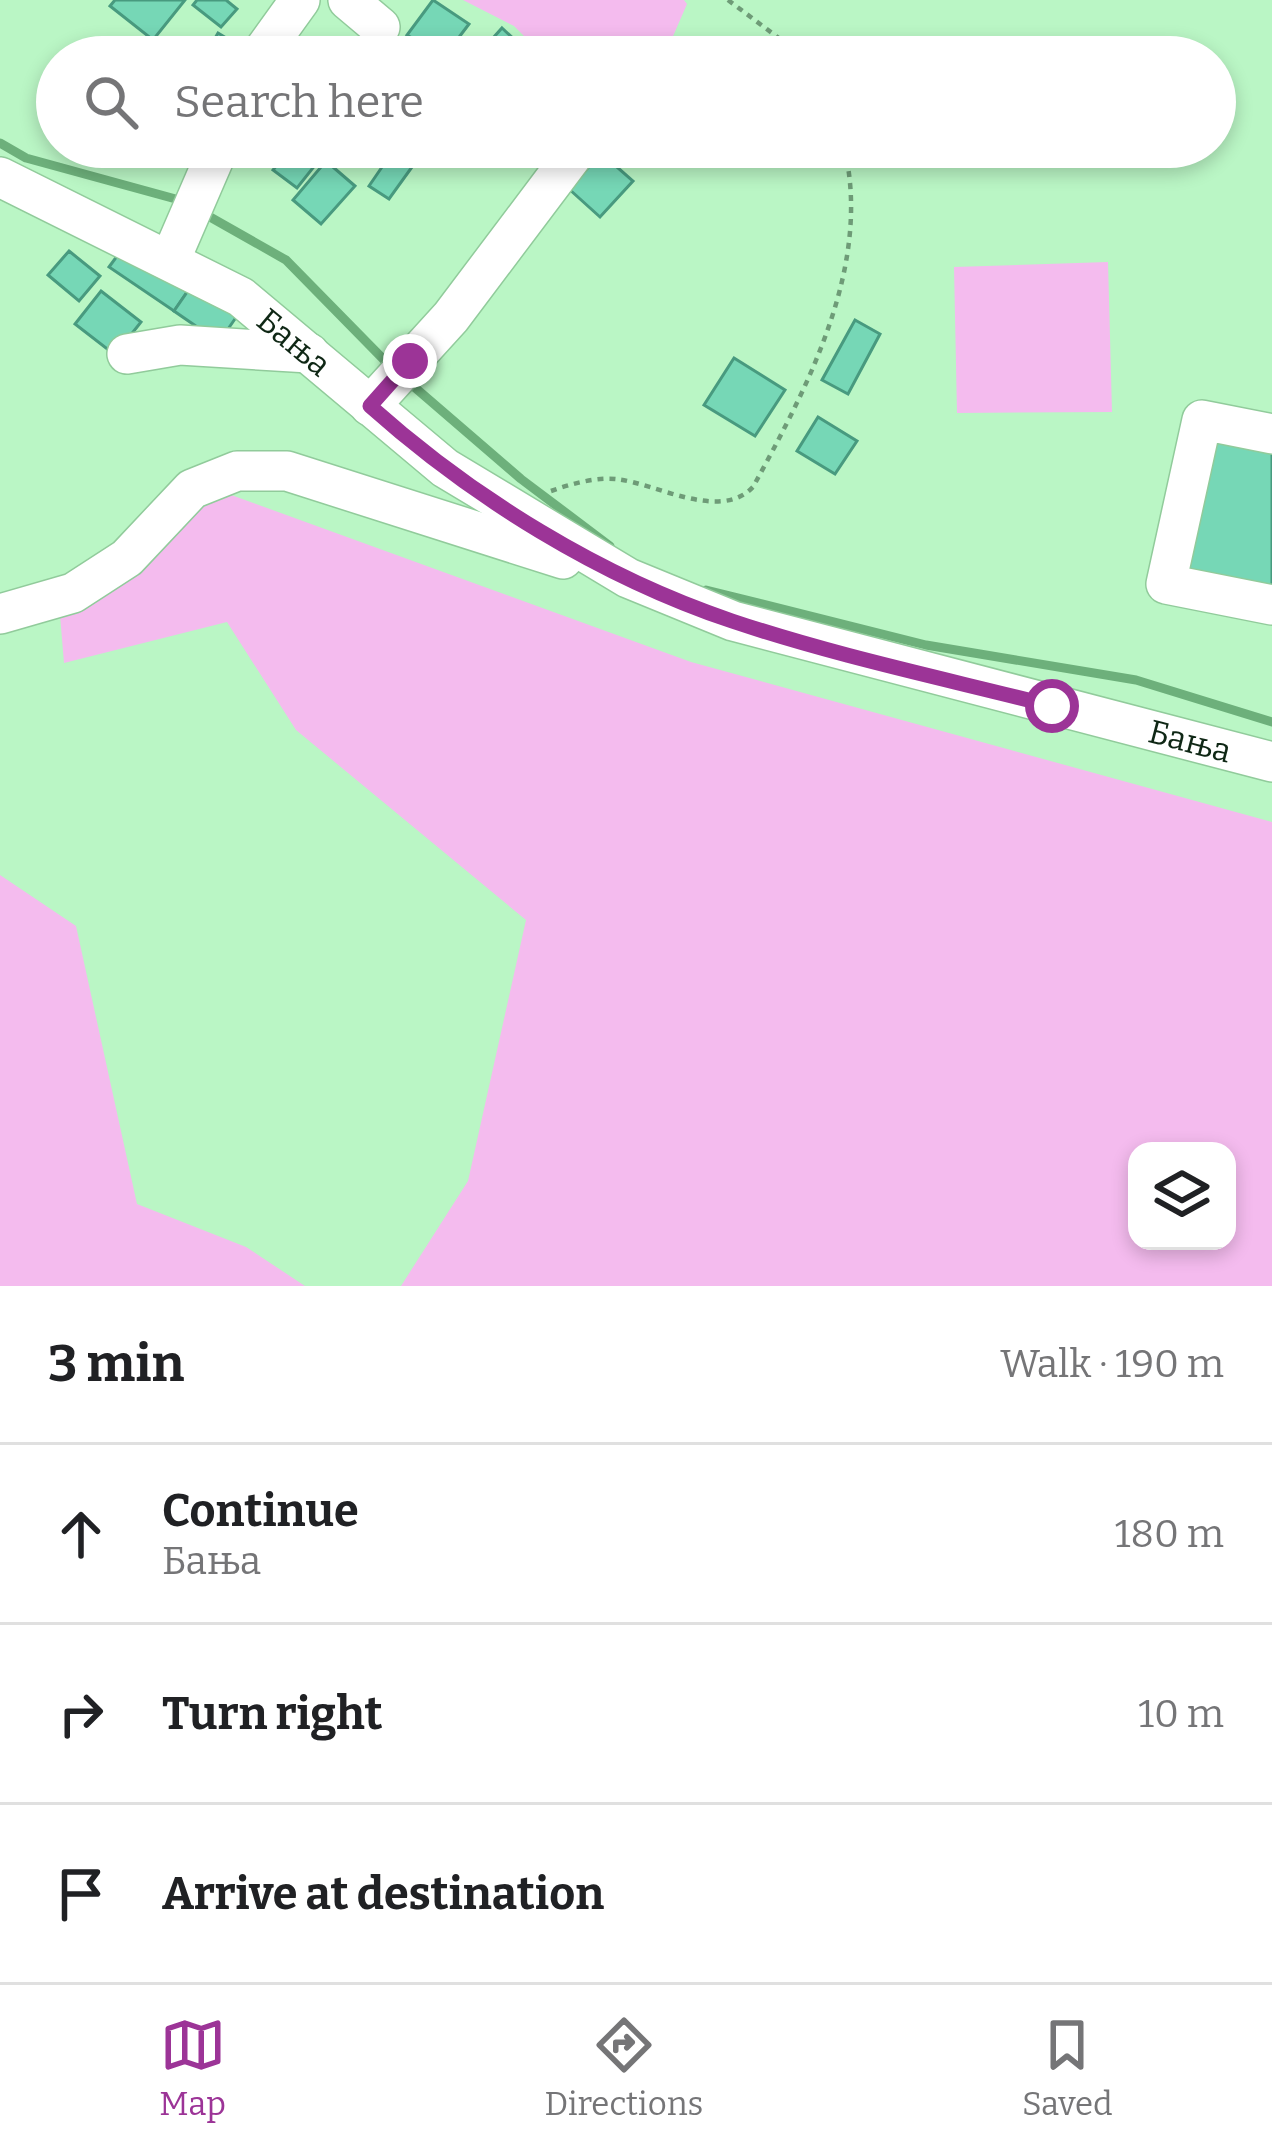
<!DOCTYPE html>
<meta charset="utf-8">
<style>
body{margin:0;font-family:Bitter,serif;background:#f6f6f6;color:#202124}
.controls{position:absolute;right:36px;bottom:36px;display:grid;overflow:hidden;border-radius:24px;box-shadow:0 6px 18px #0003}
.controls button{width:108px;height:108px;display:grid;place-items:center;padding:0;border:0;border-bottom:3px solid #e0e0e0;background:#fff;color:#202124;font:60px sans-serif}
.stop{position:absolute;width:36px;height:36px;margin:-27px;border:9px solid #9c3497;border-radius:50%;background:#fff}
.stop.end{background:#9c3497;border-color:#fff;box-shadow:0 3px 12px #0008}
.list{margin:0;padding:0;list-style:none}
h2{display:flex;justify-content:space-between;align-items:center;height:156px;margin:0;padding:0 48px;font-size:51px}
h2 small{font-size:39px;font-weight:400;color:#757577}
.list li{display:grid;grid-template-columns:78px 1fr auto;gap:36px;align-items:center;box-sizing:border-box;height:180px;padding:0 48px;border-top:3px solid #e0e0e0}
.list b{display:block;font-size:45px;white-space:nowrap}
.list p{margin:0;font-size:39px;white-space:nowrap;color:#757577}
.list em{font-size:39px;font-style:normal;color:#757577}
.icon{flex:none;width:66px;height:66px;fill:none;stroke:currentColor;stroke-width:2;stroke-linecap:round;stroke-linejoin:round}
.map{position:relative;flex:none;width:1272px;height:1286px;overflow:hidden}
.search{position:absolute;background:#fff;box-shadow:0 6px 18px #0003;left:36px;right:36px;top:36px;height:132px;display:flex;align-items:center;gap:30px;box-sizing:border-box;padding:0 42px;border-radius:66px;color:#757577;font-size:45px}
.sheet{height:696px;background:#fff}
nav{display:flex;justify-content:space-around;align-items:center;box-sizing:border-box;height:168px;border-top:3px solid #e0e0e0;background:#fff;font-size:33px;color:#757577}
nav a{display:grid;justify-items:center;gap:6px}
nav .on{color:#9c3497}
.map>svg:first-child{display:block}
</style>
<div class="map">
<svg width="1272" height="1286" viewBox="0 0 1272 1286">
<rect width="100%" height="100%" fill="#baf6c5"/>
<g fill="#f4bbee" fill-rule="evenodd">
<path d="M463,0h221l3,4 -23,53h-119l-31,-31z"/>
<path d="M1108,262l4,150 -155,1 -3,-146z"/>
<path d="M223,492l468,170 581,160v464h-871l67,-105 58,-261 -230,-190 -69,-108 -163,41 -5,-60zM1137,1151h90v90h-90z"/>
<path d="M0,875l76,51 61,278 109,43 59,39h-305z"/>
</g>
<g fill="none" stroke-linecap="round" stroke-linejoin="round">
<g stroke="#6db07b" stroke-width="9">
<path d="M0,143l26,15 157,43"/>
<path d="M203,213l83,47 106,108"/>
<path d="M405,379l116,100 89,67"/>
<path d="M706,590l220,55 210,35 136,42"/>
</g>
</g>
<g fill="#76d7b6" stroke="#489a7f" stroke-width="3">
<path d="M115,0h70l-32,40 -43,-34z"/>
<path d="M197,0h29l11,9 -16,18 -28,-22z"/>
<path d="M433,0l36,24 -25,33 -37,-22z"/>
<path d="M502,28l31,29h-57z"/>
<path d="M218,33l33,20 -2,4 -42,-5z"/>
<path d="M87,40l26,17h-38z"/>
<path d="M243,147h37l-14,18z"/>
<path d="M291,147h25l8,7 -27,34 -24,-18z"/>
<path d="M367,147h18l27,20 -23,32 -20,-13 13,-19 -20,-13z"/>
<path d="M601,153l32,28 -33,36 -31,-28z"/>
<path d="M326,161l29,25 -34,38 -28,-24z"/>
<path d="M123,248l64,44 -13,19 -65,-44z"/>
<path d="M69,251l31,25 -21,25 -31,-26z"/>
<path d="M192,285l45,31 -18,26 -45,-31z"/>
<path d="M101,291l40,31 -26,33 -40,-31z"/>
<path d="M855,320l25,14 -32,60 -26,-14z"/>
<path d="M734,358l51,32 -30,46 -51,-31z"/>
<path d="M818,417l39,24 -22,33 -38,-23z"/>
<path d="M1212,438l60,12v140l-87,-18z"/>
</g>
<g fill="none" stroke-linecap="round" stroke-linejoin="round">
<defs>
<g id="minor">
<path d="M348,0l32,27"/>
<path d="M259,57l41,-57"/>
<path id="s1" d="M0,177l241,120 204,171 183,110 105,43 539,141"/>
<path d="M171,258l48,-111"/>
<path d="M127,354l53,-9 129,8"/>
<path d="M370,406l81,-89 128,-170"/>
<path d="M1272,434l-70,-14 -36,164 106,21"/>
<path d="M0,614l73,-21 54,-35 65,-69 45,-18h50l276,88"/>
</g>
</defs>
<use href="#minor" stroke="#91cb9b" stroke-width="42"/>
<g stroke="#6e9b77" stroke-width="4.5" stroke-dasharray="6 6" stroke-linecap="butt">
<path d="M728,0l76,57"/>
<path d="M551,491c20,-7 44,-14 65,-12 39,4 104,43 137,8 54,-99 120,-222 91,-340"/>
</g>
<use href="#minor" stroke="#fff" stroke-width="39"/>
</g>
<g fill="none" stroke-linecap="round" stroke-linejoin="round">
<path stroke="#9c3497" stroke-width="15" d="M410,361l-40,45c103,92 231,171 362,215 104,35 214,58 320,85"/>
</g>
<g text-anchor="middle" stroke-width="12" stroke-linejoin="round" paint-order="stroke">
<g font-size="33" fill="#0f2715" stroke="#fff">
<text dy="12" stroke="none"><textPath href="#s1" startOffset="339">Бања</textPath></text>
<text dy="12" stroke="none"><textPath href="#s1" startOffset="1335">Бања</textPath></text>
</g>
</g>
</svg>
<div class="controls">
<button><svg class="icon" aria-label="layers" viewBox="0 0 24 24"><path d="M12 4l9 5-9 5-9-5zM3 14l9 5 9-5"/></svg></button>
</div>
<div class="stop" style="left:1052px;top:706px"></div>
<div class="stop end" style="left:410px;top:361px"></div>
<div class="search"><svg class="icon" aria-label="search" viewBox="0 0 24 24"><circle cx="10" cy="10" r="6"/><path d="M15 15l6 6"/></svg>Search here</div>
</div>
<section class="sheet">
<h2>3 min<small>Walk · 190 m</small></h2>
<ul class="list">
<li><svg class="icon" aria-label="ahead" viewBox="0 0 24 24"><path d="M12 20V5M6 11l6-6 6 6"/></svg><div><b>Continue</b><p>Бања</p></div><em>180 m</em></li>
<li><svg class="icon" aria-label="right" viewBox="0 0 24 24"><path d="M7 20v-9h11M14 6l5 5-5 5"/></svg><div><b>Turn right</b></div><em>10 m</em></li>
<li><svg class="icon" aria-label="arrive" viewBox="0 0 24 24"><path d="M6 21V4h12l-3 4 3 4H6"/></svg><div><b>Arrive at destination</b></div></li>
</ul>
</section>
<nav>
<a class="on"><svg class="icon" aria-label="map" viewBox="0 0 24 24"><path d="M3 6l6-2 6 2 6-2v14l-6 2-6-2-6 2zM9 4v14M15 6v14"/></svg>Map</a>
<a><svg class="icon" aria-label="directions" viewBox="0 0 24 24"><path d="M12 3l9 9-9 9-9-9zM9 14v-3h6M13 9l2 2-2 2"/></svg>Directions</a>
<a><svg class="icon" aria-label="saved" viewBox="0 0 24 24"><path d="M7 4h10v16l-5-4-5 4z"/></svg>Saved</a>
</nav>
